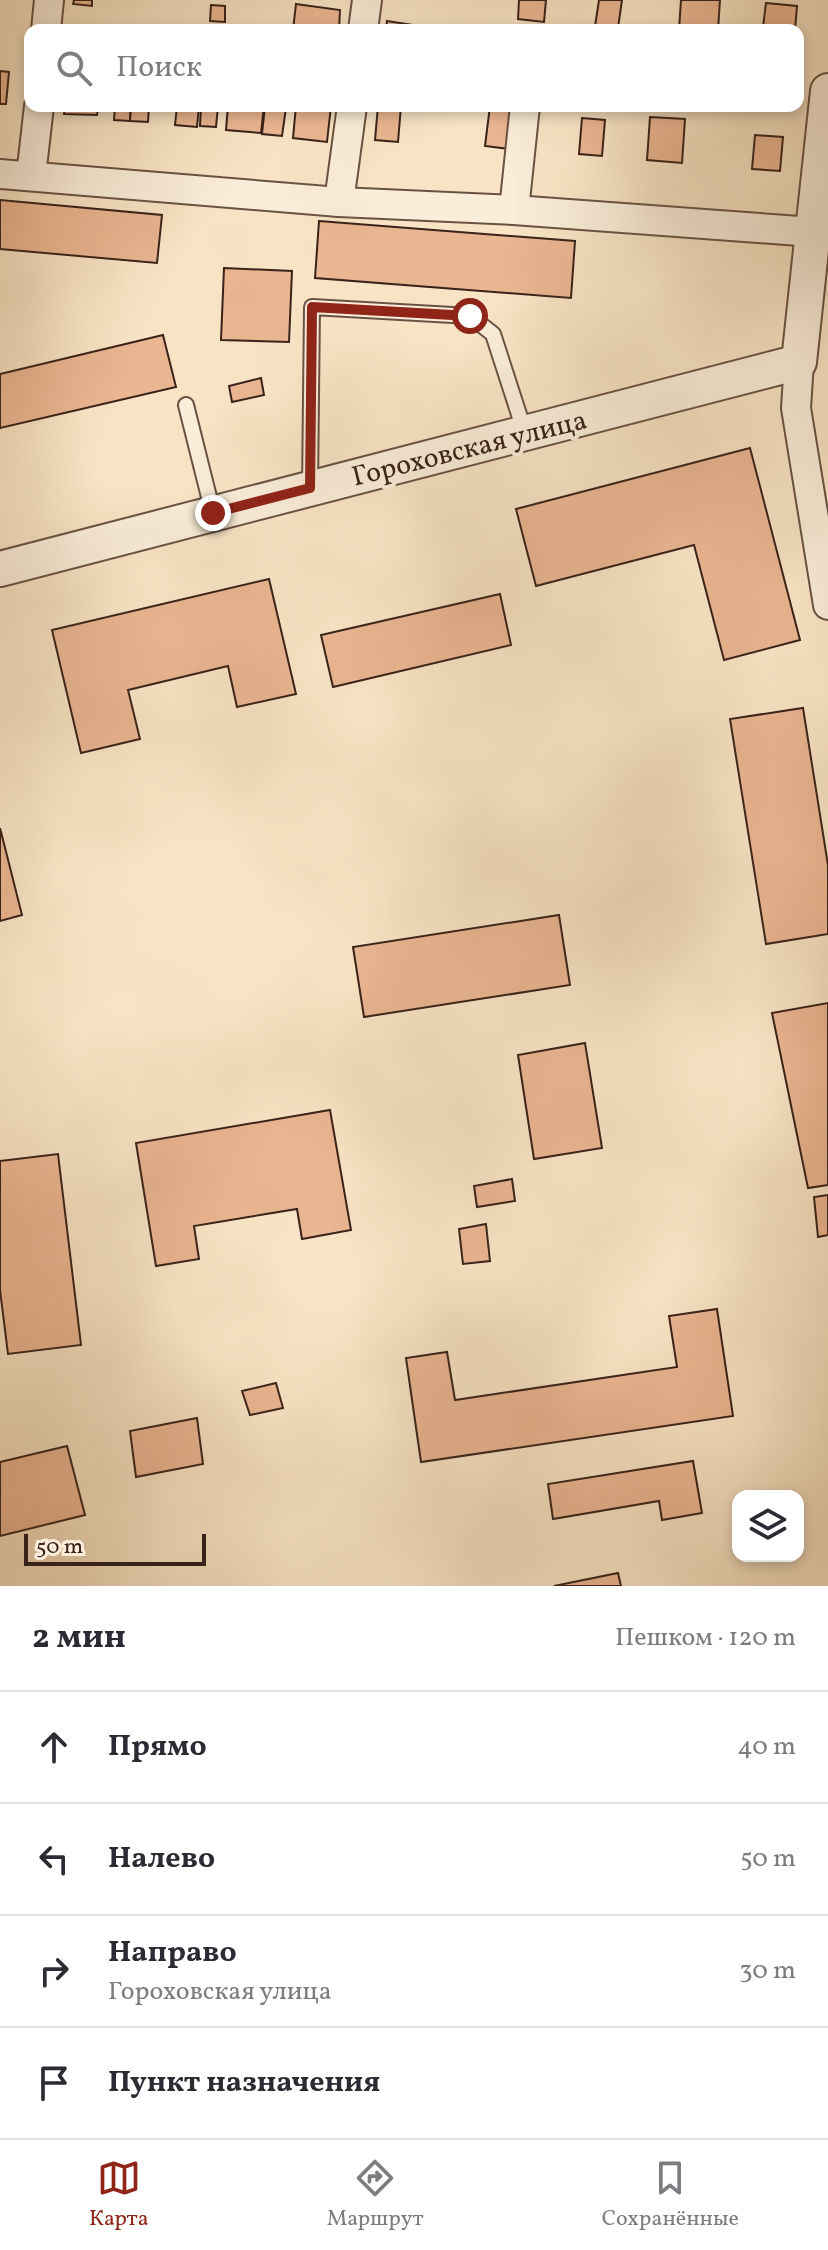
<!DOCTYPE html>
<html lang="ru">
<meta charset="utf-8">
<style>
body{margin:0;font-family:Vollkorn,serif;background:#f7f7f7;color:#2b2b33}
.controls{position:absolute;right:24px;bottom:24px;display:grid;overflow:hidden;border-radius:16px;box-shadow:0 4px 12px #0003}
.controls button{width:72px;height:72px;display:grid;place-items:center;padding:0;border:0;border-bottom:2px solid #e1e1e2;background:#fff;color:#2b2b33;font:40px sans-serif}
.scale{position:absolute;left:24px;bottom:20px;width:182px;box-sizing:border-box;padding-left:8px;border:4px solid #392219;border-top:0;font-size:22px;line-height:28px;white-space:nowrap;color:#392219;-webkit-text-stroke:6px #faedd9;paint-order:stroke}
.stop{position:absolute;width:24px;height:24px;margin:-18px;border:6px solid #8f2418;border-radius:50%;background:#fff}
.stop.end{background:#8f2418;border-color:#fff;box-shadow:0 2px 8px #0008}
.list{margin:0;padding:0;list-style:none}
h2{display:flex;justify-content:space-between;align-items:center;height:104px;margin:0;padding:0 32px;font-size:34px}
h2 small{font-size:26px;font-weight:400;color:#7c7c81}
.list li{display:grid;grid-template-columns:52px 1fr auto;gap:24px;align-items:center;box-sizing:border-box;height:112px;padding:0 32px;border-top:2px solid #e1e1e2}
.list b{display:block;font-size:30px;white-space:nowrap}
.list p{margin:0;font-size:26px;white-space:nowrap;color:#7c7c81}
.list em{font-size:26px;font-style:normal;color:#7c7c81}
.icon{flex:none;width:44px;height:44px;fill:none;stroke:currentColor;stroke-width:2;stroke-linecap:round;stroke-linejoin:round}
.map{position:relative;flex:none;width:828px;height:1586px;overflow:hidden}
.search{position:absolute;background:#fff;box-shadow:0 4px 12px #0003;left:24px;right:24px;top:24px;height:88px;display:flex;align-items:center;gap:20px;box-sizing:border-box;padding:0 28px;border-radius:16px;color:#7c7c81;font-size:30px}
.sheet{height:552px;background:#fff}
nav{display:flex;justify-content:space-around;align-items:center;box-sizing:border-box;height:112px;border-top:2px solid #e1e1e2;background:#fff;font-size:22px;color:#7c7c81}
nav a{display:grid;justify-items:center;gap:4px}
nav .on{color:#8f2418}
.map>svg:first-child{display:block}
</style>
<div class="map">
<svg width="828" height="1586" viewBox="0 0 828 1586">
<rect width="100%" height="100%" fill="#f8e4c5"/>
<filter id="stains"><feTurbulence type="fractalNoise" baseFrequency=".0025" numOctaves="4"/><feColorMatrix values="0 0 0 0 .2 0 0 0 0 .09 0 0 0 0 .02 0 0 0 .5 -.17"/></filter>
<radialGradient id="worn" r=".72"><stop offset=".6" stop-color="#630" stop-opacity="0"/><stop offset="1" stop-color="#630" stop-opacity=".3"/></radialGradient>
<g fill="#eab692" stroke="#392219" stroke-width="2">
<path d="M74,0h18v6l-19,-2z"/>
<path d="M519,0h27l-2,22 -26,-3z"/>
<path d="M599,0h23l-4,28 -23,-2z"/>
<path d="M681,0h39l-2,30h-39z"/>
<path d="M766,3l31,3 -2,24 -32,-3z"/>
<path d="M296,4l44,6 -1,20h-46z"/>
<path d="M211,5l14,1v16l-15,-1z"/>
<path d="M387,21l58,9h-59z"/>
<path d="M0,71l9,1 -3,32h-6z"/>
<path d="M65,106h33l-1,9 -33,-1z"/>
<path d="M115,106h16l-1,15 -16,-1z"/>
<path d="M131,106h18l-1,16 -18,-1z"/>
<path d="M177,106h22l-2,21 -22,-2z"/>
<path d="M201,106h17l-2,21 -16,-1z"/>
<path d="M228,106h36l-3,27 -35,-3z"/>
<path d="M265,106l21,2 -4,28 -20,-2z"/>
<path d="M296,106h35l-4,36 -34,-4z"/>
<path d="M378,106h23l-3,36 -23,-2z"/>
<path d="M490,106h32l-5,44 -32,-4z"/>
<path d="M650,117l35,2 -3,44 -35,-3z"/>
<path d="M582,118l23,2 -3,36 -23,-2z"/>
<path d="M755,135l28,2 -3,34 -28,-2z"/>
<path d="M0,200l162,15 -5,48 -157,-14z"/>
<path d="M319,221l256,20 -4,57 -256,-20z"/>
<path d="M224,268l68,3 -3,71 -68,-2z"/>
<path d="M163,335l13,52 -176,41v-54z"/>
<path d="M261,378l3,17 -32,7 -3,-16z"/>
<path d="M750,448l50,192 -76,20 -30,-115 -158,41 -20,-77z"/>
<path d="M269,579l27,115 -59,13 -9,-41 -100,24 12,49 -59,14 -29,-123z"/>
<path d="M500,594l11,51 -178,42 -12,-52z"/>
<path d="M803,708l25,157v69l-62,10 -36,-225z"/>
<path d="M0,828l22,87 -22,6z"/>
<path d="M559,915l11,70 -206,32 -11,-70z"/>
<path d="M828,1003v182l-20,3 -36,-175z"/>
<path d="M585,1043l17,105 -68,11 -16,-104z"/>
<path d="M330,1110l21,120 -49,9 -5,-30 -103,17 5,33 -43,7 -20,-123z"/>
<path d="M58,1154l23,191 -73,9 -8,-64v-129z"/>
<path d="M512,1179l3,22 -38,6 -3,-21z"/>
<path d="M828,1195v40l-10,2 -4,-40z"/>
<path d="M486,1224l4,37 -27,3 -4,-35z"/>
<path d="M717,1309l16,107 -312,46 -15,-104 41,-6 8,48 222,-33 -8,-51z"/>
<path d="M276,1383l7,25 -33,7 -8,-24z"/>
<path d="M197,1418l6,46 -67,13 -6,-46z"/>
<path d="M67,1446l18,69 -85,21v-74z"/>
<path d="M693,1461l9,52 -40,7 -3,-19 -106,18 -5,-35z"/>
<path d="M618,1573l3,13h-67z"/>
</g>
<g fill="none" stroke-linecap="round" stroke-linejoin="round">
<defs>
<g id="service">
<path d="M186,405l27,108"/>
<path d="M310,488l2,-181 158,9 23,18 32,99"/>
</g>
<g id="minor">
<path d="M46,30l3,-30"/>
<path d="M363,30l4,-30"/>
<path d="M0,174l339,28 175,8 299,22"/>
<path d="M31,176l8,-70"/>
<path d="M339,202l13,-96"/>
<path d="M514,210l11,-104"/>
<path d="M799,362l-3,46 32,197"/>
</g>
<path id="tertiary" d="M0,569l799,-207 29,-271"/>
</defs>
<use href="#service" stroke="#695244" stroke-width="18"/>
<use href="#minor" stroke="#695244" stroke-width="32"/>
<use href="#tertiary" stroke="#695244" stroke-width="38"/>
<use href="#service" stroke="#faedd9" stroke-width="14"/>
<use href="#minor" stroke="#faedd9" stroke-width="28"/>
<use href="#tertiary" stroke="#faedd9" stroke-width="34"/>
</g>
<g fill="none" stroke-linecap="round" stroke-linejoin="round">
<path stroke="#8f2418" stroke-width="10" d="M213,513l97,-25 2,-181 158,9"/>
</g>
<g text-anchor="middle" stroke-width="8" stroke-linejoin="round" paint-order="stroke">
<g font-size="28" fill="#392219" stroke="#faedd9">
<text transform="translate(469 447) rotate(-14)" y="10">Гороховская улица</text>
</g>
</g>
<rect width="100%" height="100%" filter="url(#stains)"/>
<rect width="100%" height="100%" fill="url(#worn)"/>
</svg>
<div class="controls">
<button><svg class="icon" aria-label="layers" viewBox="0 0 24 24"><path d="M12 4l9 5-9 5-9-5zM3 14l9 5 9-5"/></svg></button>
</div>
<div class="scale">50 m</div>
<div class="stop" style="left:470px;top:316px"></div>
<div class="stop end" style="left:213px;top:513px"></div>
<div class="search"><svg class="icon" aria-label="search" viewBox="0 0 24 24"><circle cx="10" cy="10" r="6"/><path d="M15 15l6 6"/></svg>Поиск</div>
</div>
<section class="sheet">
<h2>2 мин<small>Пешком · 120 m</small></h2>
<ul class="list">
<li><svg class="icon" aria-label="ahead" viewBox="0 0 24 24"><path d="M12 20V5M6 11l6-6 6 6"/></svg><div><b>Прямо</b></div><em>40 m</em></li>
<li><svg class="icon" aria-label="left" viewBox="0 0 24 24"><path d="M17 20v-9H6M10 6l-5 5 5 5"/></svg><div><b>Налево</b></div><em>50 m</em></li>
<li><svg class="icon" aria-label="right" viewBox="0 0 24 24"><path d="M7 20v-9h11M14 6l5 5-5 5"/></svg><div><b>Направо</b><p>Гороховская улица</p></div><em>30 m</em></li>
<li><svg class="icon" aria-label="arrive" viewBox="0 0 24 24"><path d="M6 21V4h12l-3 4 3 4H6"/></svg><div><b>Пункт назначения</b></div></li>
</ul>
</section>
<nav>
<a class="on"><svg class="icon" aria-label="map" viewBox="0 0 24 24"><path d="M3 6l6-2 6 2 6-2v14l-6 2-6-2-6 2zM9 4v14M15 6v14"/></svg>Карта</a>
<a><svg class="icon" aria-label="directions" viewBox="0 0 24 24"><path d="M12 3l9 9-9 9-9-9zM9 14v-3h6M13 9l2 2-2 2"/></svg>Маршрут</a>
<a><svg class="icon" aria-label="saved" viewBox="0 0 24 24"><path d="M7 4h10v16l-5-4-5 4z"/></svg>Сохранённые</a>
</nav>
